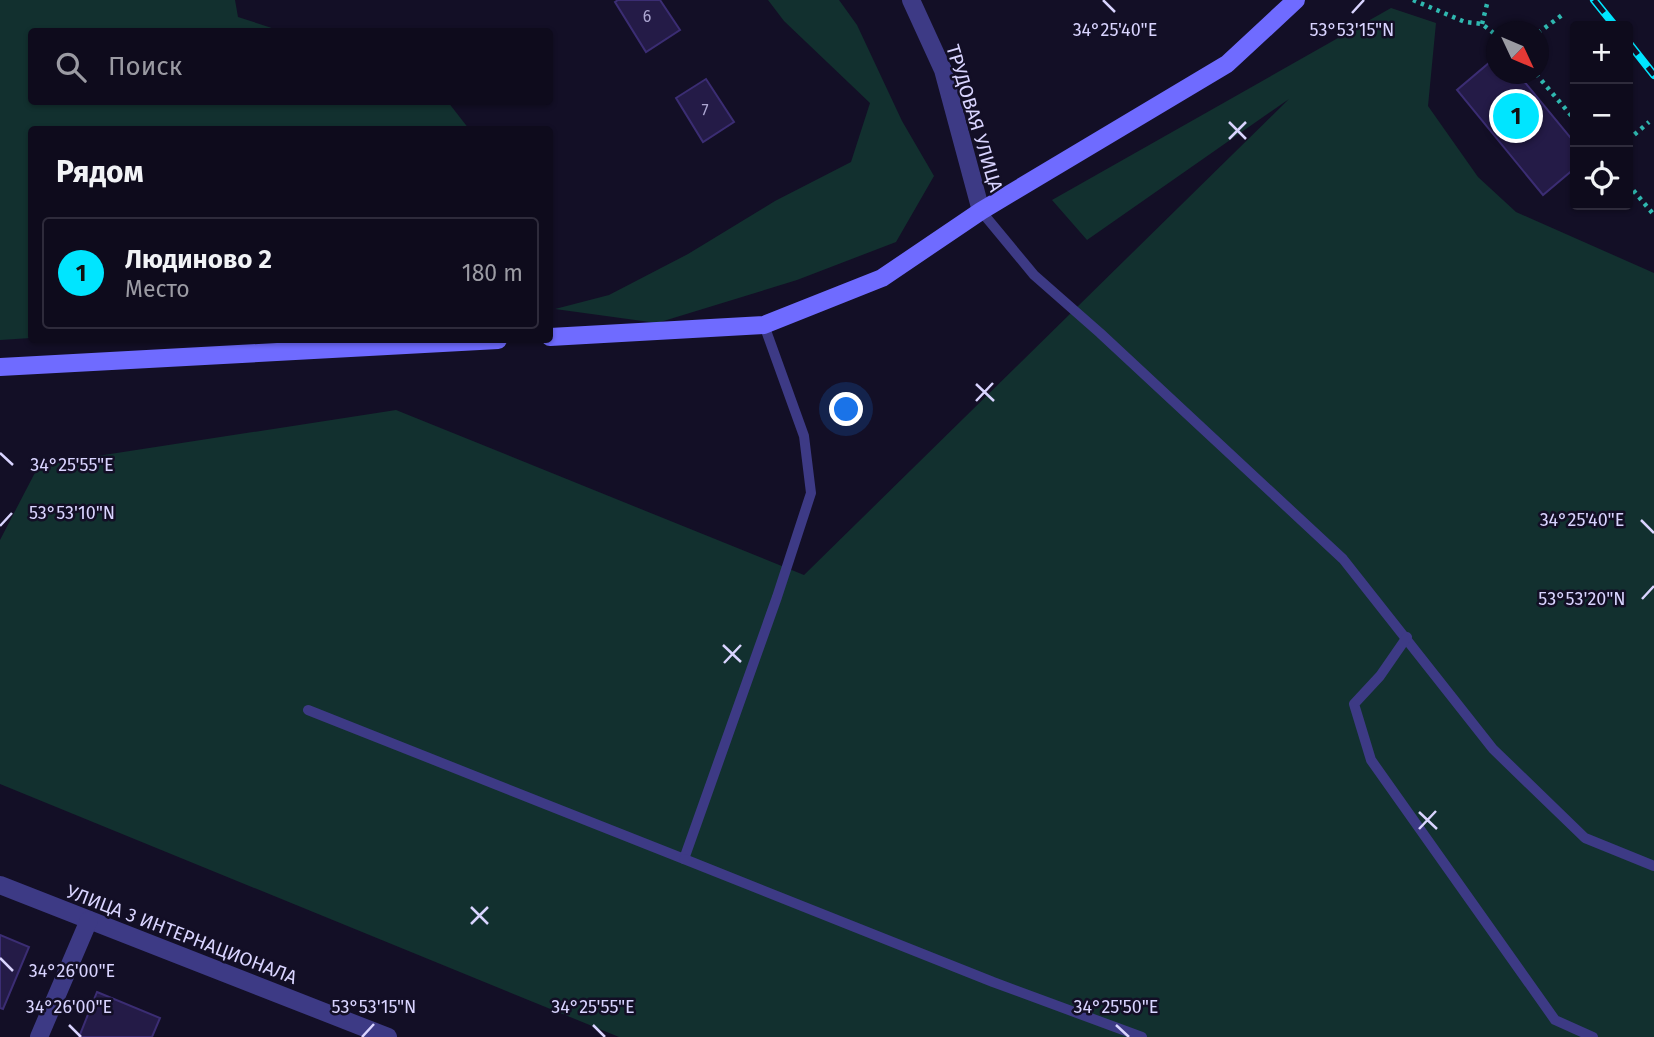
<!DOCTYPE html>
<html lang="ru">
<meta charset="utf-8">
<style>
body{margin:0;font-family:"Fira Sans",sans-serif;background:#171425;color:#f1f3f6}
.controls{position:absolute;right:21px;top:21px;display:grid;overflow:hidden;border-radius:7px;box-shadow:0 2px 5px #0004}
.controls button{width:63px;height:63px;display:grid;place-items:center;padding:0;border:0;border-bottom:2px solid #2e2b3b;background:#0e0b1c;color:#f1f3f6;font:35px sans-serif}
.compass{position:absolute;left:1486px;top:21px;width:63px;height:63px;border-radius:50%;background:#0e0b1c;box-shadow:0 2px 5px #0004;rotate:134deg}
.you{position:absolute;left:847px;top:410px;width:24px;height:24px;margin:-18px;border:5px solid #fff;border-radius:50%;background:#1a73e8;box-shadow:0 0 0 10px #1a73e833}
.badge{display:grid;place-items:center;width:46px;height:46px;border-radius:50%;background:#00e5ff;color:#111;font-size:23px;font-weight:700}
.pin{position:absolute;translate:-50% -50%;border:4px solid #fff;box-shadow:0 2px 7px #0006}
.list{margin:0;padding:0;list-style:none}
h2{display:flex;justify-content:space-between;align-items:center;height:91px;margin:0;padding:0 28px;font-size:30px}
h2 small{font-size:23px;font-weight:400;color:#9b9ba3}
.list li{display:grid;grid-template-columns:46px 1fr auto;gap:21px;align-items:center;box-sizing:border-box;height:112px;margin:0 14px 14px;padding:0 14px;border:2px solid #2e2b3b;border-radius:7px}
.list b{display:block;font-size:26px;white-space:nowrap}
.list p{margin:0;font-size:23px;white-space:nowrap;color:#9b9ba3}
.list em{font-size:23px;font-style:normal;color:#9b9ba3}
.icon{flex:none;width:38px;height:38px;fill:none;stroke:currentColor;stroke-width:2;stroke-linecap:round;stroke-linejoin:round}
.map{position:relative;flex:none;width:1654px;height:1037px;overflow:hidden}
.search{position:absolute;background:#0e0b1c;box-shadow:0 2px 5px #0004;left:28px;top:28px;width:525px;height:77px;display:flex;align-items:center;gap:18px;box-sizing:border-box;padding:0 24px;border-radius:7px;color:#9b9ba3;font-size:26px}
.panel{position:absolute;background:#0e0b1c;box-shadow:0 2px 5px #0004;left:28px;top:126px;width:525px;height:217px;border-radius:7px}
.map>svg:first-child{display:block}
</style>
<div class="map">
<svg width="1654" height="1037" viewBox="0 0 1654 1037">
<rect width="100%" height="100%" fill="#130f26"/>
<g fill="#12302f">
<path d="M0,0h235l3,17 43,14 70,-2 -1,3h-318v70h416l21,27 -437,1 -1,208 -31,2z"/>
<path d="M768,0h71l18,25 45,96 32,55 -38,66 -99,38 -140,43 -102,-14 54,-14 79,-41 87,-53 76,-39 19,-59 -86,-82z"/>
<path d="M1391,8l45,15 -8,83 50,71 38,35 138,61v764h-1035l-619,-253v-244l39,-75 357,-55 408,165 485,-476 -202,141 -35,-40z"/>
</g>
<g fill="#241b47" stroke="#3b2d73" stroke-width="2">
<path d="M618,0h42l20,30 -34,22 -31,-50z"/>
<path d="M1496,57v17h22l57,69v25l-32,27 -86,-105z"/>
<path d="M706,79l28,43 -31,20 -27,-44z"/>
<path d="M0,935l29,12 -26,62 -3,-1z"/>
<path d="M97,992l63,26 -8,19h-73z"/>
</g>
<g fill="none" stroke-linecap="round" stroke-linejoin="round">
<g stroke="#2fb8b0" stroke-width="4.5" stroke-dasharray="3.5 5" stroke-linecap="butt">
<path d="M1413,0l52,22 17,2 14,11"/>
<path d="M1482,24l6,-24"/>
<path d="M1538,33l24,-18"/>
<path d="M1536,74l39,46"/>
<path d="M1628,140l21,-18"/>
<path d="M1628,184l26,31"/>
</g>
<g stroke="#3d3a85" stroke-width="10">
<path d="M981,211l53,64 66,58 243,226 150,190 92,89 69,28"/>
<path d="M1407,637l-27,39 -26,28 17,56 184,260 38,17"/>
<path d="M308,710l376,149 93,-262 34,-104 -7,-57 -40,-111"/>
<path d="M684,859l309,123 149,55"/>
</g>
<g stroke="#3d3a85" stroke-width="18">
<path d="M911,0l32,70 38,141"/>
<path d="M0,885l388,152"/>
<path d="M39,1037l50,-117"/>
</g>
<g stroke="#6f6bff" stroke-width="18">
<path d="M550,337l214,-12 118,-47 99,-67 246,-147 69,-64"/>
<path d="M0,367l498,-27"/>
</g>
<defs>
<g id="rail">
<path d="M1594,0l21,26"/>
<path d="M1628,42l26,33"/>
</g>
</defs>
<use href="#rail" stroke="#00e5ff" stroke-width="8"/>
<use href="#rail" stroke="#130f26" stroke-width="5" stroke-dasharray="16" stroke-linecap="butt"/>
</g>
<path fill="none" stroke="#d9d4ff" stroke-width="2.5" d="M1103,0l12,12M1352,13l12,-13M1229,122l17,17M1229,139l17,-17M976,384l18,17M976,401l17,-18M0,453l13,12M1641,520l13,13M0,526l12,-13M1642,599l12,-13M723,645l18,17M724,663l17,-18M1419,812l18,17M1419,829l17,-18M471,907l17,17M471,924l17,-17M0,958l13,13M69,1025l12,12M593,1025l12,12M1116,1025l13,12M362,1037l12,-13"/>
<g text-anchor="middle" stroke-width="5" stroke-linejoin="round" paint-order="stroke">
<g font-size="16" fill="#aca6d1">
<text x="647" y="22">6</text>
<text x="705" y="116">7</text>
</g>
<g font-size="19" fill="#d9d4ff" stroke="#130f26">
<text transform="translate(975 118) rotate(73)" y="7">ТРУДОВАЯ УЛИЦА</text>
<text transform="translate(182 934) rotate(21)" y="7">УЛИЦА 3 ИНТЕРНАЦИОНАЛА</text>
</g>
</g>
<g font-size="18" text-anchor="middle" fill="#d9d4ff" stroke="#130f26" stroke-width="5" stroke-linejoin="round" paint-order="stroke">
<text x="1115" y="36">34°25'40"E</text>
<text x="1352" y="36">53°53'15"N</text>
<text x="72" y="471">34°25'55"E</text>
<text x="72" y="519">53°53'10"N</text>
<text x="1582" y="526">34°25'40"E</text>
<text x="1582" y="605">53°53'20"N</text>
<text x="72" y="977">34°26'00"E</text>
<text x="374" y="1013">53°53'15"N</text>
<text x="69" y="1013">34°26'00"E</text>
<text x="593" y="1013">34°25'55"E</text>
<text x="1116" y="1013">34°25'50"E</text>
</g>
</svg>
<div class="controls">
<button>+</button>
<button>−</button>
<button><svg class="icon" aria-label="locate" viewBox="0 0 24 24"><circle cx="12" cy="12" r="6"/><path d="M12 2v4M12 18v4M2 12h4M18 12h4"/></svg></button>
</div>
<svg class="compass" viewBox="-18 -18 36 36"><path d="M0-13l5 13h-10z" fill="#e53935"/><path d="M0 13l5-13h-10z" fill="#9b9ba3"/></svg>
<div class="you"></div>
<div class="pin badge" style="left:1516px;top:116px">1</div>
<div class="search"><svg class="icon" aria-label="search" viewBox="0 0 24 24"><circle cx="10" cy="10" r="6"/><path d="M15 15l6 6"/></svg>Поиск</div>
<section class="panel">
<h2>Рядом<small></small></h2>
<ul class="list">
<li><span class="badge">1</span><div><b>Людиново 2</b><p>Место</p></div><em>180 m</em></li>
</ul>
</section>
</div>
